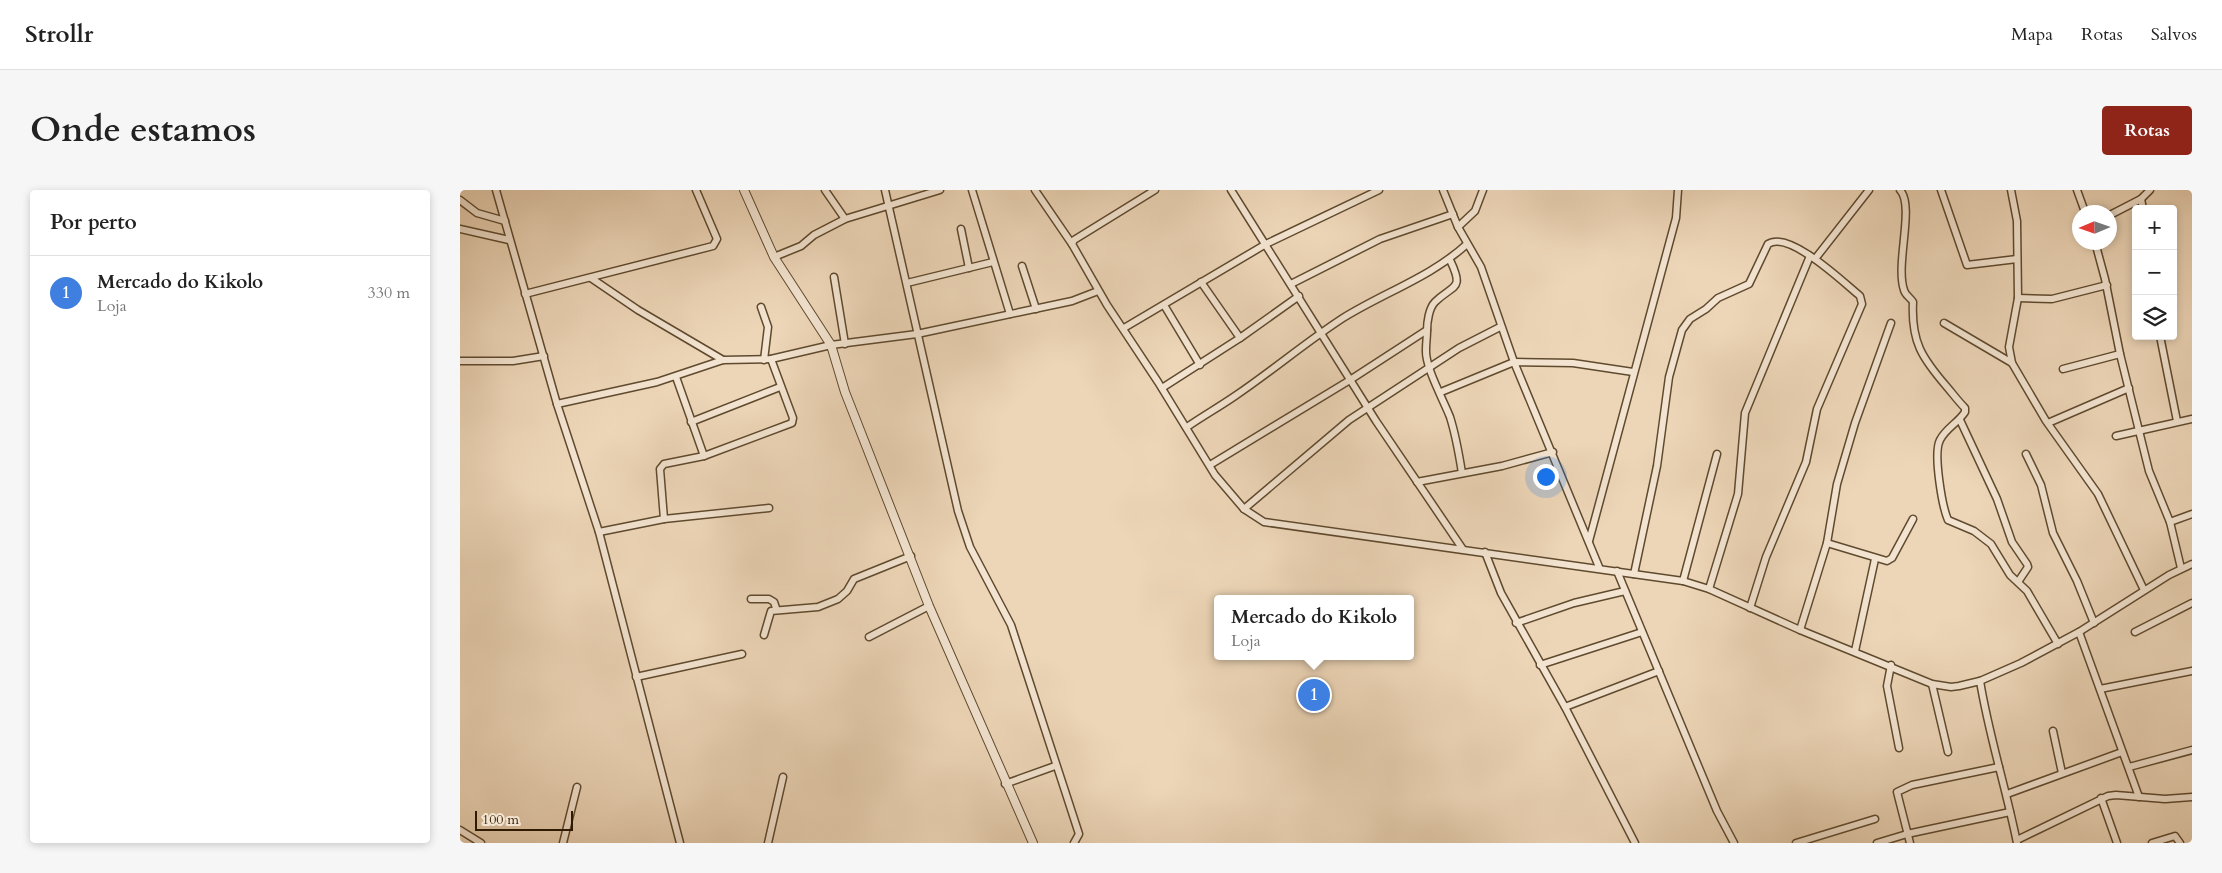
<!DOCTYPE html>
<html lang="pt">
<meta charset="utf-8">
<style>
body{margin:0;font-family:Cardo,serif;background:#f6f6f6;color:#222}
.controls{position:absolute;right:15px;top:15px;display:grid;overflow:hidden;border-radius:5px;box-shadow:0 2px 8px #0003}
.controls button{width:45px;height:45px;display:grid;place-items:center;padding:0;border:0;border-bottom:1px solid #e0e0e0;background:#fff;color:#222;font:25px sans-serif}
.compass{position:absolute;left:1612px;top:15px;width:45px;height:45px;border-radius:50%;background:#fff;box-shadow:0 2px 8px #0003;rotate:268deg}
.scale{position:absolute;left:15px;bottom:12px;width:98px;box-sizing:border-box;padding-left:5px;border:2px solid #301b00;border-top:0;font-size:14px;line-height:18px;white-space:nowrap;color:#301b00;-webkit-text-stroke:4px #f3e4d1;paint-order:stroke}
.you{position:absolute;left:1085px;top:286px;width:18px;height:18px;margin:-12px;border:4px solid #fff;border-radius:50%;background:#1a73e8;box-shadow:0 0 0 8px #1a73e833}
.badge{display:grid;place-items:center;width:32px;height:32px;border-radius:50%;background:#8f2418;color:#fff;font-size:16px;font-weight:700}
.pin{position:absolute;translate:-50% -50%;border:2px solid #fff;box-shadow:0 1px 5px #0006}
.popup{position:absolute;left:754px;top:405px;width:200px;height:65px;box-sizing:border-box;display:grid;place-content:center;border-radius:5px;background:#fff;filter:drop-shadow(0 1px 4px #0005);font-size:16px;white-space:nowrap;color:#767676}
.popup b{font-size:19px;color:#222}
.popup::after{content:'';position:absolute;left:50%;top:100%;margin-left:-10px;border:10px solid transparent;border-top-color:#fff}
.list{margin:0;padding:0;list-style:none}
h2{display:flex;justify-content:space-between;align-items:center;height:65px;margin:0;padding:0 20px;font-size:21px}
h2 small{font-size:16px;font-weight:400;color:#767676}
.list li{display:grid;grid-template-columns:32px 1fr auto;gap:15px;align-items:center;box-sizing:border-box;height:75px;padding:0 20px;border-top:1px solid #e0e0e0}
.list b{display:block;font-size:19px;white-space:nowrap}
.list p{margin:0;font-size:16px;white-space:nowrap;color:#767676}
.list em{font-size:16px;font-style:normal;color:#767676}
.icon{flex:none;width:28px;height:28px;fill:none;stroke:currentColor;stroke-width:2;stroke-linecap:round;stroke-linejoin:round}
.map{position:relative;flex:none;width:1732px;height:653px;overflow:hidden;border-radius:5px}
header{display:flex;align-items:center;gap:30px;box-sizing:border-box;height:70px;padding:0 25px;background:#fff;border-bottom:1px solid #e0e0e0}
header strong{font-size:24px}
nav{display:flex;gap:28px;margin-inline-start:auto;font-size:18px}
.intro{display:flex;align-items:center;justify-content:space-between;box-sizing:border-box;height:120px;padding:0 30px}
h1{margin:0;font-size:35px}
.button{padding:12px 22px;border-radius:5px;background:#8f2418;color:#fff;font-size:18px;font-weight:700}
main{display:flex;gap:30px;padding:0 30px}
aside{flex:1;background:#fff;border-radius:5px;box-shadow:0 2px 8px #0003}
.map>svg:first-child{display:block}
</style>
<header>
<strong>Strollr</strong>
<nav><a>Mapa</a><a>Rotas</a><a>Salvos</a></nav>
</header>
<div class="intro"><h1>Onde estamos</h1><a class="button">Rotas</a></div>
<main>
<aside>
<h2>Por perto<small></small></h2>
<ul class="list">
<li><span class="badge" style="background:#3f7fe0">1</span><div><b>Mercado do Kikolo</b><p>Loja</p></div><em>330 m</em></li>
</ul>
</aside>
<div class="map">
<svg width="1732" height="653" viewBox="0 0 1732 653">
<rect width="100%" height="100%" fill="#edd6b8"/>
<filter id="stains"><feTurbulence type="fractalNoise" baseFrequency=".004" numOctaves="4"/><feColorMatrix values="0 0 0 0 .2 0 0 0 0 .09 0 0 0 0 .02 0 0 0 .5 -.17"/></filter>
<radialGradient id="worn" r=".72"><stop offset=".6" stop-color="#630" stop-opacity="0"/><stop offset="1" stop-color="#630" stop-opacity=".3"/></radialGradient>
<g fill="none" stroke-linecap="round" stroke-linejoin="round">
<defs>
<g id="minor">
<path d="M36,0l61,214 42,128 81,311"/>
<path d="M365,0l20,29 95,-29"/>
<path d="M425,0l73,321 12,36 41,78 68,209 -5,9"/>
<path d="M512,0l38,124"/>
<path d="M575,0l37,54 35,61 51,77 57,93 29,34 20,13 419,59 26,8 91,41 132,54 19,3 8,-1 21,-5 41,-18 58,-31 90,-57 23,-11"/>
<path d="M771,0l145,231 86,127"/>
<path d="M983,0l15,37 23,40 33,95 85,205"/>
<path d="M1440,0c15,16 -5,74 4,100 1,5 6,7 9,12 -2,40 9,56 34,85 6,7 11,14 18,21v4c-7,11 -19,16 -25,28 -7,13 2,66 8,80l26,11 17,13 19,31 17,16 31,53"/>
<path d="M1481,0l26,75 50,-6"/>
<path d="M1551,0l6,31 1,77 -9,49 3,16 34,58 52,73 46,96"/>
<path d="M1617,0l8,22"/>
<path d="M1681,9l2,10"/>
<path d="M0,10l17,13 28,8"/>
<path d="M1650,25l31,-16 9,-9"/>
<path d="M998,37l17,-16 8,-21"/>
<path d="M0,39l49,11"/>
<path d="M501,39l8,39"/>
<path d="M1635,52l10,37 15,75 29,117 21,51 11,46"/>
<path d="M612,54l2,-4 81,-50"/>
<path d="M314,67l27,-11 13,-11 31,-16"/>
<path d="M1355,69l54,-69"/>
<path d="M990,70c15,31 3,24 -15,42 -6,6 -8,20 -8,29 0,6 -1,12 -1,19 -1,17 17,49 24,67 6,19 9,37 12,56"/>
<path d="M562,76l14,43"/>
<path d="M374,87l11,67"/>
<path d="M131,88l47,32 85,50"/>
<path d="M741,92l39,56"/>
<path d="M447,93l86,-21"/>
<path d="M831,94l89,-45 73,-25"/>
<path d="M65,104l188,-48 4,-7 -21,-49"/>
<path d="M1558,108l34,1 55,-14"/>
<path d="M704,115l36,60"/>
<path d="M301,117l7,20 -4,33"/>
<path d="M1484,133l68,40"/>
<path d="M664,138l142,-84 113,-54"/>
<path d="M1700,146l17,85"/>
<path d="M0,171h53l31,-5"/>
<path d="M1603,179l57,-15"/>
<path d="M216,187l28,79"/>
<path d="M702,198l78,-50 59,-42"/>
<path d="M981,202l73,-30 59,1 60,9"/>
<path d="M97,214l100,-22 66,-22 48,-1 60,-14 86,-11 155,-33 26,-10"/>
<path d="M1500,230l37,79 15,43 15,22 1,3 -10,15"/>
<path d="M231,232l89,-35"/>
<path d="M1588,233l81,-35"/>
<path d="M727,237c16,-11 32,-20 48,-31 37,-25 71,-54 108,-78 42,-26 88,-41 124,-74"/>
<path d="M1656,246l76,-17"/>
<path d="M1566,264l15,31 12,48 24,48 17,42"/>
<path d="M750,275l140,-85 77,-50"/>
<path d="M957,292l85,-16 51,-14"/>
<path d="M784,319l105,-89 110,-72 41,-21"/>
<path d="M204,329l-4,-50 4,-5 40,-8 88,-33 1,-5 -22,-59"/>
<path d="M1710,332l22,-8"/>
<path d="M139,342l65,-13 105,-11"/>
<path d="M1129,351l87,-323 2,-28"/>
<path d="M1367,353l60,18 5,-3 21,-39"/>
<path d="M1025,362l16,41 64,114 70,136"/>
<path d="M1157,381l100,240 17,32"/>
<path d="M1174,384l23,-108 12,-89 13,-47 8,-11 16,-10 12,-11 31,-14 19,-40c21,-14 75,38 92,52l2,8 -45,105 -11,53 -40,95 -16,51"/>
<path d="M1223,391l34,-127"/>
<path d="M1249,399l29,-95 7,-81 65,-157"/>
<path d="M291,409h18l5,3 2,6"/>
<path d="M1056,433l58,-20 51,-12"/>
<path d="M1340,440l27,-87 10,-59 18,-61 36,-100"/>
<path d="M1619,442l60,165"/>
<path d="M1675,442l57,-29"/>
<path d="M304,445l7,-24 47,-4 20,-8 9,-8 7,-12 57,-23"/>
<path d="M409,447l60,-31"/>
<path d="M1395,461l20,-92"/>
<path d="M1080,475l102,-33"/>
<path d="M1431,475l-4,21 12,62"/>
<path d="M176,487l106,-23"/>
<path d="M1520,491c9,55 26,107 37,162"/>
<path d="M1472,494l16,68"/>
<path d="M1640,499l92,-18"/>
<path d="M1105,517l94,-36"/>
<path d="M1593,541l9,42"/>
<path d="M1669,577l63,-17"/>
<path d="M545,594l50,-18"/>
<path d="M1547,604l115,-42"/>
<path d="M1641,608l16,45"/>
<path d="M0,640l21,13"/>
<path d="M1557,650l91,-44 8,-1 49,4 27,-2"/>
<path d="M103,653l14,-56"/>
<path d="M308,653l15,-66"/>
<path d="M1336,653l79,-24"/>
<path d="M1417,653l30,-9 103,-22"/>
<path d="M1450,653l-13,-51 15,-7 87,-18"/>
<path d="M1692,653l23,-7 5,7"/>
</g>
<path id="tertiary" d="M284,0l30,67 57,88 14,47 84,214 104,237"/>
</defs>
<use href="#minor" stroke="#5f4a2e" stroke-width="9"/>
<use href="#tertiary" stroke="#5f4a2e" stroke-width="10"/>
<use href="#minor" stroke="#f3e4d1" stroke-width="6"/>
<use href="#tertiary" stroke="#f3e4d1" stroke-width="8"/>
</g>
<rect width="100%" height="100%" filter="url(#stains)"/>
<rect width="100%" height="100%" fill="url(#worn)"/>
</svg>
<div class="controls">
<button>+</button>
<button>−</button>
<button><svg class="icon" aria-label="layers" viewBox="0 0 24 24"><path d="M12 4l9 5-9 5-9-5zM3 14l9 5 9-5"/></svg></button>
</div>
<svg class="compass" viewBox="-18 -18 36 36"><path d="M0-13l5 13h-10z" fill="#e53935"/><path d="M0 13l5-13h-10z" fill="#767676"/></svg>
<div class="scale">100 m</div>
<div class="you"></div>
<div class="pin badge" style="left:854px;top:505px;background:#3f7fe0">1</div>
<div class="popup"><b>Mercado do Kikolo</b>Loja</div>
</div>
</main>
